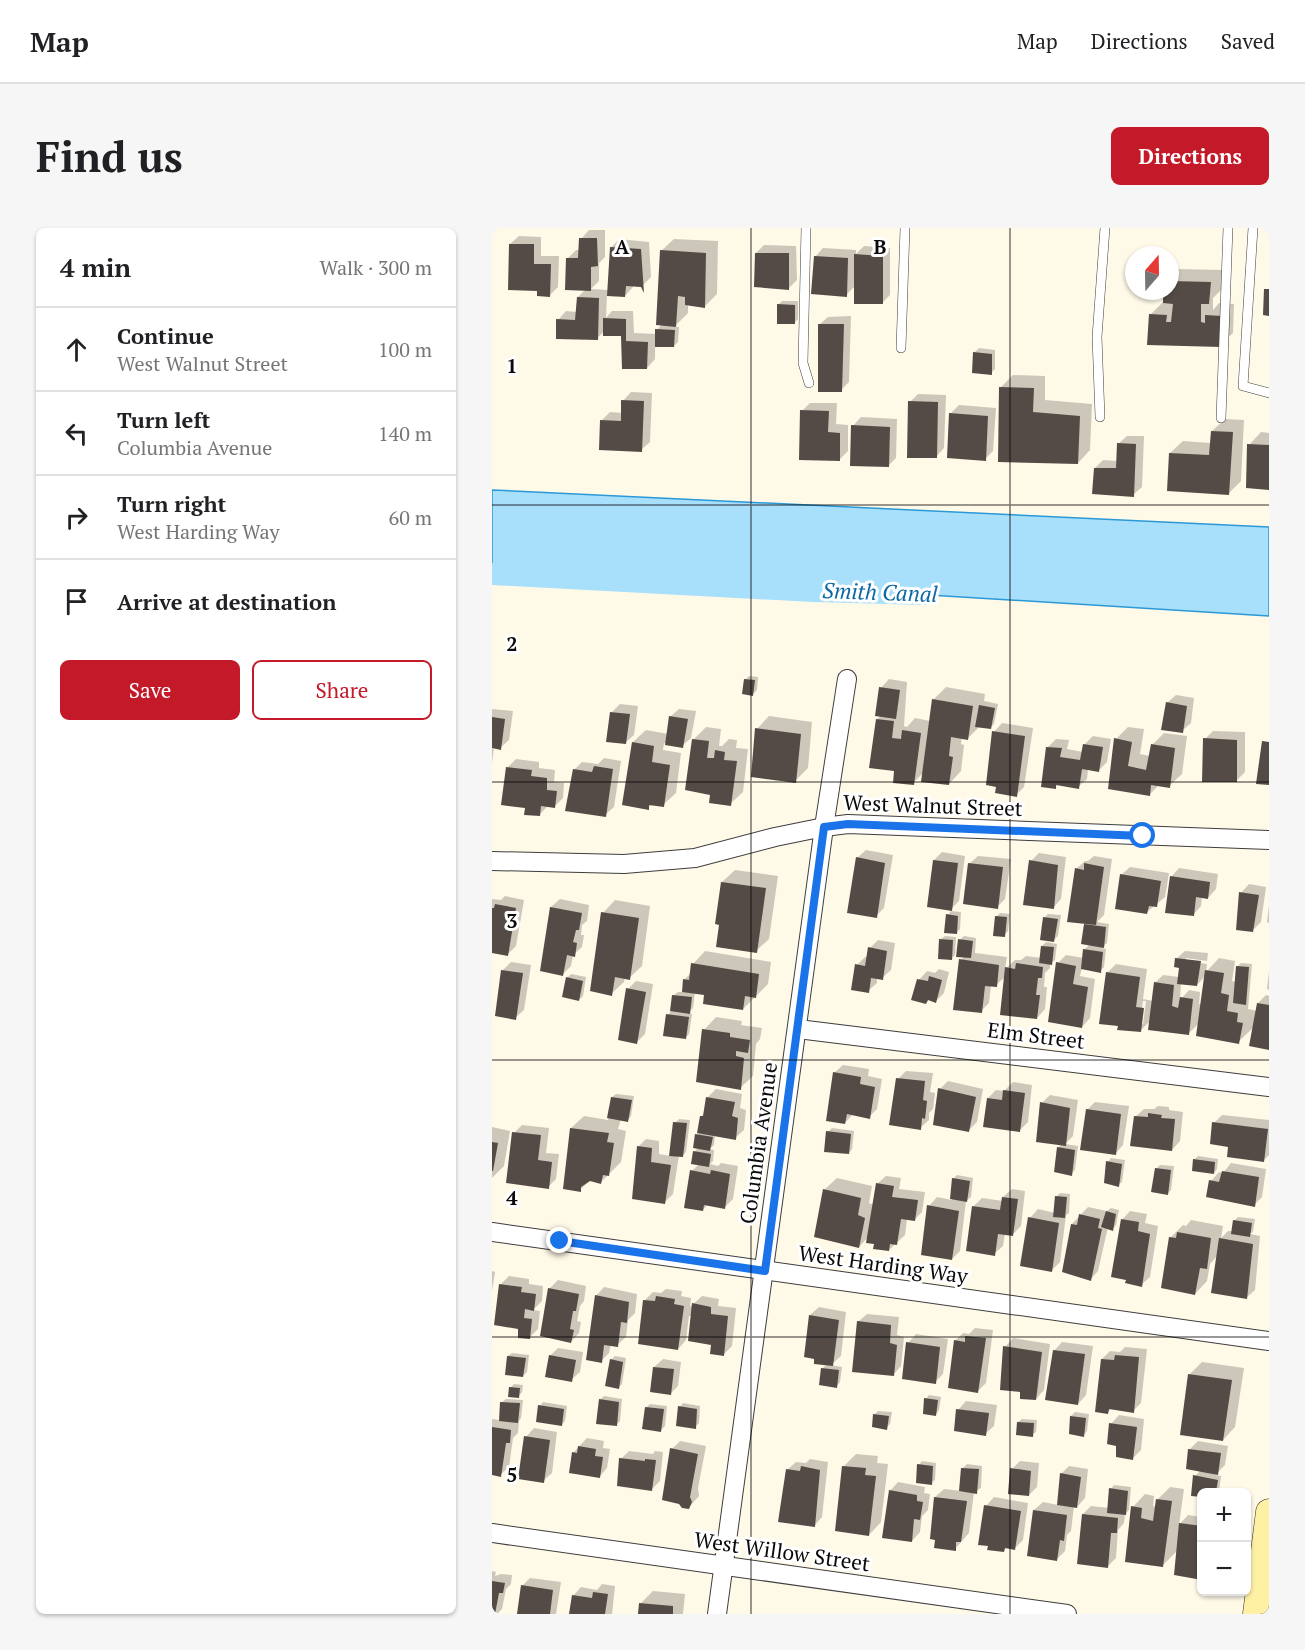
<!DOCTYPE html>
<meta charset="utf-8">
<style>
body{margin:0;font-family:"PT Serif",serif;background:#f6f6f6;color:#202124}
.controls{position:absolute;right:18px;bottom:18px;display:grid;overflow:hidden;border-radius:9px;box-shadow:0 2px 4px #0004}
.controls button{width:54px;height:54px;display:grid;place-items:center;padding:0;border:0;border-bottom:2px solid #e0e0e0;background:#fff;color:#202124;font:30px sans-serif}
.compass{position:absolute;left:633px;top:18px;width:54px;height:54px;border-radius:50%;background:#fff;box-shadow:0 2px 4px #0004;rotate:20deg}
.stop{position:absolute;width:18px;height:18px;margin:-14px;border:4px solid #1a73e8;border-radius:50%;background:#fff}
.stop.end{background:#1a73e8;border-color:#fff;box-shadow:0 2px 6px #0008}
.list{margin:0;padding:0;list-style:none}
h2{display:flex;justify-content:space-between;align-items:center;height:78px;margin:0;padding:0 24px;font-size:26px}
h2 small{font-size:20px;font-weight:400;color:#757577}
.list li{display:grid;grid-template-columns:39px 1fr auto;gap:18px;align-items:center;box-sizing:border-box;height:84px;padding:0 24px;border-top:2px solid #e0e0e0}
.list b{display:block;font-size:22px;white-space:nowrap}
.list p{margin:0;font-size:20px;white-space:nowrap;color:#757577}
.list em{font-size:20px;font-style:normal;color:#757577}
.actions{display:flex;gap:12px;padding:18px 24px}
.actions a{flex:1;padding:14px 0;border:2px solid #c31928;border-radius:9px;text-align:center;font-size:21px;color:#c31928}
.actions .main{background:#c31928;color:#fff}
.icon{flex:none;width:33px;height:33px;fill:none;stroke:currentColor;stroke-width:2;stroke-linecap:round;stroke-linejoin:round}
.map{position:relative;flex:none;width:777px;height:1386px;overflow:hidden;border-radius:9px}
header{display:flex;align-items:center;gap:36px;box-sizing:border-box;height:84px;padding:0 30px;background:#fff;border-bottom:2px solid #e0e0e0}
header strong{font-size:28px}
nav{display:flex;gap:33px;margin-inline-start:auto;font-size:21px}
.intro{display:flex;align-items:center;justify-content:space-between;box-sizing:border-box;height:144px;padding:0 36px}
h1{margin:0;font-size:42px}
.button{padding:15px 27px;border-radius:9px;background:#c31928;color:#fff;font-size:21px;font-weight:700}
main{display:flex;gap:36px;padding:0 36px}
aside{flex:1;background:#fff;border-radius:9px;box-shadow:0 2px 4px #0004}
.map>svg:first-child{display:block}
</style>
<header>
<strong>Map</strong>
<nav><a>Map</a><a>Directions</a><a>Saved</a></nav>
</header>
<div class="intro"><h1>Find us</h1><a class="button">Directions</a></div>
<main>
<aside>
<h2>4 min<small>Walk · 300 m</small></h2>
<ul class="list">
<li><svg class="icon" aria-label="ahead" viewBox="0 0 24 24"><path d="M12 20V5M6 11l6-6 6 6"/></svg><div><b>Continue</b><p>West Walnut Street</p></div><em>100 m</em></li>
<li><svg class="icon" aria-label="left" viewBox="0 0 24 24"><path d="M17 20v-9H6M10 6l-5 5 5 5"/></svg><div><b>Turn left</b><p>Columbia Avenue</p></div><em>140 m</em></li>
<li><svg class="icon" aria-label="right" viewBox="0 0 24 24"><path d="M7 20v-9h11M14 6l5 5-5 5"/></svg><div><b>Turn right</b><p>West Harding Way</p></div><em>60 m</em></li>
<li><svg class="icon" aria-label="arrive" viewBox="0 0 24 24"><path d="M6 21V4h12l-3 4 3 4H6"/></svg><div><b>Arrive at destination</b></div></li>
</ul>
<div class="actions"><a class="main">Save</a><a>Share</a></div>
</aside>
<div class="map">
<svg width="777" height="1386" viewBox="0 0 777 1386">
<rect width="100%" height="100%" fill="#fff9e8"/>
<path fill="#a8dffb" stroke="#2a99d7" stroke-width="1.5" d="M0,262l777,37v89l-777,-48z"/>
<g fill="#0003" fill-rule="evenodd">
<path d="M97,2h16v27l-6,6v18l-8,8 18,1 2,-42 8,-9 30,3 2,35 -8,8h-10v2l-8,9 -18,-2 -1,24 6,-7h21l1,22 23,1v-4l5,-6 -1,-73 13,-12 44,2 -1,53 -12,12 -17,-2v9l-14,14h5l-1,15 -4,4 -19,-1v14l-8,9 -24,-1 -1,-33 -17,-3 -8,7 -39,-18 8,-9 11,1 1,-15 8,-8 -19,-30 9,-9h4l1,-11z"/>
<path d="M27,8l22,1v19h18l-1,31 -8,8 -12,-6 -28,-45z"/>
<path d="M272,17l32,1 1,34 -9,9 -32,-36z"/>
<path d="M372,18l26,2v47l-8,8 -27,-17 -9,9 -31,-38 8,-9 33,2v4z"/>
<path d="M685,41l46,1 -2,20 -8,8v12l6,-7 15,1 -1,29 -13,12 -71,-1 2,-30 12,-12 1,-11h6v-15z"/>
<path d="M290,73h16v18l-4,4 -16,-18z"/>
<path d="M359,88l-2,66 -8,8 -22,-65 9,-8z"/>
<path d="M487,120l16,2v19l-4,4 -17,-2 1,-19z"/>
<path d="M521,147l32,1v24l47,4 -2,46 -12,13 -77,-76z"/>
<path d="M139,164l21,1 -2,49 -9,8 -39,-30 8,-8 13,1v-12z"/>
<path d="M426,166l28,1 -2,53 -8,9 -26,-55z"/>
<path d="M318,175h27l-1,21 12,1v26l-9,9 -37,-49z"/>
<path d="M467,177l37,3 -3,43 -8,8 -35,-45z"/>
<path d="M369,189l36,2 -1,39 -8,8 -35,-40z"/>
<path d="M733,191l19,1 -3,61 -13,13 -58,-41 13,-12 28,2 1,-12z"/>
<path d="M769,204l8,1v55l-20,-43z"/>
<path d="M635,208h17l-2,51 -9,8 -38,-27 8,-8 15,1v-17z"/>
<path d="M257,448l9,1 -1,13 -4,4 -8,-14z"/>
<path d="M397,451l18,3 -3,44 3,1 8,-9 15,3 3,-21 13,-13 39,7 -1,7 14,3 -4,20 -4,4 -10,-2 -12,12 -6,-1 -1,7 3,1 -3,26 -12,13 -26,-11 -10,10 -18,-13 -18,-50 4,-5v-27z"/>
<path d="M684,467l18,3 -3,25 -9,8 -15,-28z"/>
<path d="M128,476l18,2 -4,29 -9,8 -13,-31z"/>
<path d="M0,481l21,2 -4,29 -9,8 -6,-1 -2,16v-14l2,-2h-2z"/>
<path d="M187,481l17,2 -5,27 -9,8 -18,-3 -1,7 18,3 -5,40 -13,12 -11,-1 -4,4 -15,-66 13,-12 22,4 2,-17z"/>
<path d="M277,488l43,6 -4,46 -13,13 -38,-52z"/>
<path d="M510,495l31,5 -9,59 -8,8 -22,-63z"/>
<path d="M214,499l15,2 -2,17h3l7,-7 8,1 -1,8 12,1 -5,43 -13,12 -18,-11 -19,-53z"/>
<path d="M636,499l16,2 -4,25 10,2 2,-11 12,-12 23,3 -5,38 -13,12 -10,-1 -10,10 -39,-7 6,-49z"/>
<path d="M721,503l32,1v40l-9,9 -31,-42z"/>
<path d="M601,508l18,3 -4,23 -8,8 -11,-1 -1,10 -9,8 -20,-3 -3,3 -7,-40 8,-8 13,1 -2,9 16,3 2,-8z"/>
<path d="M112,530l17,3 -7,46 -9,8 -31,-45 8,-8 16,2z"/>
<path d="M24,531l23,3v6l16,2 -1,12 10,1 -1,15 -8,8 -8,1 -8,8 -13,-8 -19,-39z"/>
<path d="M374,622l27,5 -9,53 -8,8 -19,-58z"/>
<path d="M450,624l23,4 -6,45 -8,8 -17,-49z"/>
<path d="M547,625l27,4 -5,42 -8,9 -22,-47z"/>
<path d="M486,628l33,3 -6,40 -8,8 -28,-43z"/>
<path d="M602,628l18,3 -8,56 -7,7 12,2 -2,19 -6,5 5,1 -2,18 -4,4 -18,-3 -2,8 15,3 -5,39 -8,9 -24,-64 8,-8 18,3v-8l6,-6 -14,-75 9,-8h3z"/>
<path d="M638,639l39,6 -4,24 -18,15 -26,-37z"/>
<path d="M687,640l39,6 -2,15 -8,9 -6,-1 -1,9 -8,9 -22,-38z"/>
<path d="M243,642l43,6 -9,63 -13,12 -36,-27 2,-42z"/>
<path d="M757,656l17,3 -5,35 -8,8 -12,-37z"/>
<path d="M13,668l19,4 -8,46 -8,8 -16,-2v-53l9,1z"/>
<path d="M68,671l29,6 -2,16 -5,4 -1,10h3l-2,12 -9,8 -2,11 -8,8 -12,-67z"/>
<path d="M123,672l35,6 -8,60 -13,12 -4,-1 -1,5 -13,12 -8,-81z"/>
<path d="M777,677v18l-2,-1z"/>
<path d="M459,683l10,1 -1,17 -4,4 -8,-18z"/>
<path d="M508,685l10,1 -2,17 -4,4 -8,-18z"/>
<path d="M556,686l13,1 -3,21 -4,4 -9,-23z"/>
<path d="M453,708l11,1 -1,18 -4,4 -10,-20z"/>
<path d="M472,708l12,2 -1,15 32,4 -2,12 10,-9h6l5,-4 15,2 1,-12 4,-4 11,2 -2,16 -5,4v4l-5,5 -1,14h3l-2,22 -8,9 -31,-42 -10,9h-5l-2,18 -8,8 -20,-51 4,-4 -5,-16z"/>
<path d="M386,712l17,3 -4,27 -9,8h-5v5l-9,8 -11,-26 8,-8h3l2,-9z"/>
<path d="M213,723l66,11 -3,22 -25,25 -37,-15 -11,-2 -2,16 -5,5 4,1 -3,20 -3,3 -18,-22 3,-4 3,-16 4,-3h5l1,-12 7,-7 2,-9z"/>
<path d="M693,723l23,2 -1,8 -21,-3v3l21,3 -1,8 13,-14 16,3 -3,20 4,1 2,-16 3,-3 11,1 -4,45 9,2 1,-8 8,-8 3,1v53l-15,-22 -16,15 -39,-19 -10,10 -38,-13 -11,11 -33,-58 9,-9 31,5 -4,30 10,2 2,-18 8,-8 16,2 1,-10 -4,-8zM714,747l-4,29h-3l1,-12 -11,-2 -9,10 1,-17 16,2zM651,773h3l-3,23h-3z"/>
<path d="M19,734l20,3 -7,45 -9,8 -12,-48z"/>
<path d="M447,741l10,3 -5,21 -8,8 -7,-2 -3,3 -7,-22 8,-9 8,2z"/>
<path d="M777,743v19l-2,-1z"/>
<path d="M79,746l15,3 -3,19 -4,4 -12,-22z"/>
<path d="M144,753l17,3 -8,50 -8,8 -9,-53z"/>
<path d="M224,789l26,4 -1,4 21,3 -2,11 -4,5 -3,32 -13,12 -36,-58z"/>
<path d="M351,837l26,4 -1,7 14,3 -5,30 -8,8 -16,-3 -8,9 -11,-50z"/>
<path d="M414,843l27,2 -3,19 5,1 -2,16 -4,4v7l-9,8 -22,-49z"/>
<path d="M456,853l35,8 -6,33 -8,8 -29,-41z"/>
<path d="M521,854l19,3 -4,37 -8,8 -32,-32 8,-8 8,1z"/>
<path d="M224,861l26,5 -2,14 6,2 -2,20 -9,8 -20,-3 -1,10 -5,4 5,1 -1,11 -3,3 8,2 3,-3 17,3 -5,33 -8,8 -17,-3 -5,6 -11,-39 7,-7 -6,-1 2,-12 4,-4 -3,-12 3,-3 2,-15 4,-4 3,-16z"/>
<path d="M124,866l18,2 -3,20 -3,4 -7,-1 -3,10 8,2 -5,31 -20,20 -11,-2 -10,10 -9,-62 13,-12 24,4 4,-23z"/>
<path d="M558,867l28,5 -5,36 -8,8 13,2 -3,24 -4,4 -13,-26 4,-4 -20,-41z"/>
<path d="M603,874l34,4 -6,39 -8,9 -28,-44z"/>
<path d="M666,878l11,1v3l14,2 -3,29 -8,9 -37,-33 9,-8h10z"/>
<path d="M730,887l47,5v35l-6,6 -33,-15 -16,-23z"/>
<path d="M187,891l11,1 -4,32 -4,4 -3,-1 -6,39 -8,8 -27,-55 8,-8 13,2v13l11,2 5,-33z"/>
<path d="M30,897l27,3 -3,25 13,1 -3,25 -8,8 -34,-54z"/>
<path d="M0,899l18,4 -6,35 -12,12z"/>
<path d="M340,900l22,3 -2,18 -3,4 -21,-21z"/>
<path d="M706,928l20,3 -1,10 -3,4 -20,-13z"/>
<path d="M619,930l14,2 -3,22 -4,3 -10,-23z"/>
<path d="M739,935l35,6 -4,28 -8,8 -43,-24 8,-9 4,1z"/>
<path d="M668,937l14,1 -3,24 -3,3 -12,-24z"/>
<path d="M465,947l16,3 -2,19 -5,4 -6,50 -8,8 -23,-53 8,-9 15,3 1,-21z"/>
<path d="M394,948l15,2 -2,11 26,3 -3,20 -8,8 -7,-1 -2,16 -16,15 -13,-7 -7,-7 -10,11 -35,-57 13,-12 35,8 -3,17 5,2 3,-21z"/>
<path d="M520,961l13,2 -4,35 -8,8 -8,-1 -2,13 -9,8 -20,-48 8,-8 21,3v-4z"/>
<path d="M568,965l10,1 -1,19 -3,2 -6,47 -9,9 -21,-53 8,-9 17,4 1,-16z"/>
<path d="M596,979l19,4 4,-3 8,2 -3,15 -3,4 -5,-2 -10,44 -8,9 -18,-56z"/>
<path d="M638,983l17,3 -2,9 13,3 -8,51 -9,8 -19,-65z"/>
<path d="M746,989l17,2 -2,13 -3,2 10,2 -5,54 -9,8 -28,-43 -8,9 -3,17 -12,13 -25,-56 13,-13 3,1 5,-6 32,6 -2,12 7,-7h5l1,-10z"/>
<path d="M0,1043l3,1 -3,19z"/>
<path d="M17,1048l20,3v5l14,2 -1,15 -9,9 7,1 -2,18 -8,8 -10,-9 -19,-44z"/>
<path d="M66,1052l28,6 -2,15 -4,5 -3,15 4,1 -2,11 -8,9 -22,-53z"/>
<path d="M112,1059l33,7 -2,19 -7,7 -2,17 -9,8 -6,-1 -2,9 -8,8 -5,-65z"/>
<path d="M174,1061l16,2 -1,5 10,2 -1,9 12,-11 17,3 -1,7 18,2 -4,38 -9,9 -31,-39h-3l-3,24 -8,9 -33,-49 8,-8 8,1z"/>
<path d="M327,1079l27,5 -5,44 -10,9 11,2 -2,15 -3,4 -14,-18 4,-4 -17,-49z"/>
<path d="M375,1086l32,3 -2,18 7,2 -3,29 -8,9 -35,-53z"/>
<path d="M483,1100l18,2 -7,53 -8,8 -23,-50 8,-8 6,1z"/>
<path d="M424,1106l32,5 -5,35 -8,8 -27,-39z"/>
<path d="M521,1110l37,6 -6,46 -8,9 -15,-9 -16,-43z"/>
<path d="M570,1114l31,4 -7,49 -8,9 -24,-53z"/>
<path d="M633,1119l22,2 -6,54 -8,8 -21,-3 -4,4 -6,-53 8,-8 10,1z"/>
<path d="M66,1120l25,4 -3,20 -9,8 -21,-24z"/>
<path d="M20,1125l17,2 -2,17 -4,4 -15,-20z"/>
<path d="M123,1128l11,2 -4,26 -3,3 -8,-27z"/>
<path d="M171,1131l18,3 -3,24 -8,8 -16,-27z"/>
<path d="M710,1134l42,6 -9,59 -12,13 -33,-66z"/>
<path d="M22,1156l9,1 -1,7 -3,4 -9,-8z"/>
<path d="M437,1167l12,2 -2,13 -3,4 -10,-15z"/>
<path d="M112,1168l18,3 -2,22 -4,4 -16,-25z"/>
<path d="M14,1171l17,1 -2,18 -2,3 -1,12 -5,5 -4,29 -9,8 -8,-1v-55l8,1 2,-18z"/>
<path d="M474,1173l31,4 -3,21 -9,8 -27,-24z"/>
<path d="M51,1174l24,4 -2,15 -4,4 -21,-19z"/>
<path d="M191,1175l17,3 -1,17 -4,4 -15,-20z"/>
<path d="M158,1176l17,2 -2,20 -4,4 -15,-22z"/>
<path d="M386,1183l14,1 -2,12 -4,4 -11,-14z"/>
<path d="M583,1184l14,2 -2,17 -3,4 -13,-2v-17z"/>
<path d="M627,1187l25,4 -3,31 -8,8 -15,-13 -7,-21z"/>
<path d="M530,1191l15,1 -1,12 -4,3 -14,-13z"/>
<path d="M42,1200l23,4 -5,41 -9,8 -17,-44z"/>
<path d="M95,1210l17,3 -1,7 7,1 -3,19 -8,9 -26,-24z"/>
<path d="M188,1213l26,5 -8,42 1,8 -8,9 -19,-56z"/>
<path d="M706,1213l30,5 -3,19 -10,10 6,1 -2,16h-17l-7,-16 6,-6 -11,-21z"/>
<path d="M137,1223l24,3 2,-3 8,1 -3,29 -8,8 -31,-30z"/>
<path d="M364,1226l22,2 -1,7 11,1 -7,58 -12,13 -26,-68z"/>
<path d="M318,1231l18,3 -6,55 -8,9 -27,-56 9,-8 10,1z"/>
<path d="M430,1233l14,2 -1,17 -4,3 -12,-18z"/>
<path d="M528,1233l19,2 -2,24 -8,8 -17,-26z"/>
<path d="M475,1236l15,2 -1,22 -7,4 -5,41 -14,16 -20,-52 9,-8 17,2 2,-23z"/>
<path d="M577,1238l19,3 -3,29 -8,9 -3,-1 -3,25 -4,4 -2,16 -9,9 -22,-50 9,-8 15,3 3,-31z"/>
<path d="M406,1254l27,5 -1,6 6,1 -2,16 -6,6 -2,16 -8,9 -22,-50z"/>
<path d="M622,1257l17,2 -2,23 -4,4 -1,9 -6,7 -2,28 -9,9 -24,-53 8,-8 18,2 2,-19z"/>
<path d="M678,1259l14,2 -5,36 9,-10 14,2v62l-25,-28 -14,14 -30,-58 12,-13 9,2 -1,10 4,1 1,-8z"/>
<path d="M502,1269l34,6 -5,37 -8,8 -8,-1 -3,3 -18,-44z"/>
<path d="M0,1343l4,1 -1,4 6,-2 11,1 -1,9 -5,5 -4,20 -5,5h-5z"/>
<path d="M38,1350l31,4 -5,32h-38l4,-28z"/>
<path d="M110,1356l13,2 -3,28h-42l3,-18 8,-9 16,3z"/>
<path d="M161,1363l32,3 -2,20h-44l1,-10z"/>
</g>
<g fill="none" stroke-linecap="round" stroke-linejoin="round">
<path stroke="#a8dffb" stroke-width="22" d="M0,346l322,17 112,3"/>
</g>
<g fill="#544b46">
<path d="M87,10h18l1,28 -7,1v24l-26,-1 1,-32h12z"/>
<path d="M17,16h25v20h17l-1,33 -13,-1v-5l-29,-1z"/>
<path d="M118,19l31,2 3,44 -3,-6 -15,-1 -1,11 -18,-1z"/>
<path d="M168,22l46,3 -1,55 -20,-3v-8l-7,-1 -2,31 -20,-2z"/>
<path d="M263,25h34v37l-35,-3z"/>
<path d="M362,26l29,2v48h-29z"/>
<path d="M322,28l34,2 -1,39 -36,-3z"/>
<path d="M678,53l41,1 -2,22h-8v18l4,1v-8l17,1 -1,31 -74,-2 2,-31 18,1 -1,7h5l2,-18 -10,-1v-12h7z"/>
<path d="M772,61h5v27l-6,-1z"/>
<path d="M85,69l22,1 -1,42 -42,-1v-20l19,1z"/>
<path d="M285,76l18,1v19h-18z"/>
<path d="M111,90l23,1v22l22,1 -1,27h-25l-1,-33h-18z"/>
<path d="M326,96h26l-2,68h-24z"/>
<path d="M163,101l20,1 -1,17h-19z"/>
<path d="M481,124l19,2v21l-20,-2z"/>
<path d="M507,159l35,1 -1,24 47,4 -2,48 -80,-2z"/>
<path d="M129,172l23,1 -2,51 -43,-2 1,-30 21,1z"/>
<path d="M416,173l30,1 -1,56h-30z"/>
<path d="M308,182l29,1 -1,21 12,1v28l-41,-1z"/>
<path d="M457,185l39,3 -2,45 -39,-3z"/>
<path d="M359,197l39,2 -1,40 -39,-1z"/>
<path d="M719,203l22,1 -4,63 -62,-4 2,-38 40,2z"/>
<path d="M625,215l19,1 -2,53 -42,-3 2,-26h22z"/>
<path d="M755,216l22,1v45l-23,-2z"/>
<path d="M252,451l11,1 -2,16 -11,-2z"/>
<path d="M387,459l21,3 -4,29 -21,-3z"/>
<path d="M440,471l41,7 -5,34 -17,-3 -2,19 4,1 -4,28 -28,-3z"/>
<path d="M674,474l21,4 -4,27 -22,-3z"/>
<path d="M487,477l16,3 -4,21 -16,-2z"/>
<path d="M118,484l20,2 -4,30 -20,-2z"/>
<path d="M177,488l19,3 -5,29 -18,-3z"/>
<path d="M0,489l13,2 -4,31 -9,-2z"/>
<path d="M384,491l18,2 -2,17 9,1 1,-9 19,3 -7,52 -21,-2 1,-12 -25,-3z"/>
<path d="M263,500l46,6 -5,49 -45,-6z"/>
<path d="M500,503l33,5 -8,61 -22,-4 1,-6 -10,-2z"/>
<path d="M622,510l18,4 -4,24 18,4 5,-26 24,4 -5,40 -19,-3 -1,11 -42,-7z"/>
<path d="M711,510l34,2v42h-35z"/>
<path d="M200,511l17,2 -2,17h7l1,-8 10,2 -1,8 13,1 -6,45 -22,-3 1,-8 -25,-5z"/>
<path d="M770,513l7,1v43l-13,-1z"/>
<path d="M140,514l22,4 -2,16 18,3 -6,42 -15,-2v5l-27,-5z"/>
<path d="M591,516l20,3 -4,25 -17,-3 -3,20 -23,-4v4l-15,-2 5,-40 16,1 -2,9 20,3z"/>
<path d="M102,538l19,3 -7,48 -41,-6 8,-42 19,3z"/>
<path d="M14,539l26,3 -1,6 16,2v12l10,1 -2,17 -14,-2 -1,10 -16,-1 1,-7 -24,-3z"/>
<path d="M364,629l29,6 -8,55 -30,-5z"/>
<path d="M441,632l25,3 -6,48 -25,-4z"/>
<path d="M537,632l29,5 -4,44 -31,-4z"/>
<path d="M476,635l35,4 -5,42 -35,-5z"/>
<path d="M592,635l20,4 -8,58 -29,-3 8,-54 9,2z"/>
<path d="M628,646l41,7 -4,26 -8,-1 -2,8 -32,-5z"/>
<path d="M678,648l40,6 -2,17 -12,-2 -2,19 -29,-3z"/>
<path d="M229,654l45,6 -9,65 -41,-6 3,-22 -4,-1z"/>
<path d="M747,664l20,3 -6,37 -17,-2z"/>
<path d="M3,676l21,4 -8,48 -16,-3v-45h2z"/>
<path d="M58,679l32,6 -3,17h-3l-3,12 4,1 -2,14 -8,-2 -4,21 -23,-5z"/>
<path d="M109,684l38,6 -9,62 -15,-3 -3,19 -22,-5z"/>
<path d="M454,686l12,2 -1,18 -13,-1z"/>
<path d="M503,688l12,1 -2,20 -12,-1z"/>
<path d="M551,689l15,2 -4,23 -14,-2z"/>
<path d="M592,696l22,3 -2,21 -23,-4z"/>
<path d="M447,711l14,1 -1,20 -14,-1z"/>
<path d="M466,711l15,2 -2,17 -15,-1z"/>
<path d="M549,718l13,1 -2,18 -13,-2z"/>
<path d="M376,719l19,4 -4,29 -12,-2 -2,15 -18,-3 4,-26 10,2z"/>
<path d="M591,721l20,3 -2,21 -20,-4z"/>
<path d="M683,730l26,3 -4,25 -20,-2 2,-16 -5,-1z"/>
<path d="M467,731l40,6 -2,22 -12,-1 -3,27 -29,-3z"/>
<path d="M564,734l20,4 -3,18 15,3 -6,41 -34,-6z"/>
<path d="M199,735l68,11 -3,24 -11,-2 -2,14 -40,-6 1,-9 -22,-3 1,-13 6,1z"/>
<path d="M524,735l27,4 -1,11h-4l-2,17h4l-3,24 -37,-4 5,-48 10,2z"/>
<path d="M744,738l13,1 -3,38 -13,-2z"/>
<path d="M9,742l22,3 -7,47 -21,-4z"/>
<path d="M713,742l19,3 -3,20 8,2 -2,16 11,2 -1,9 6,1 -4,21 -43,-8z"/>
<path d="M614,744l34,5 -4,30 8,1 -3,24 -24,-2 1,-4 -19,-2z"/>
<path d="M437,748l13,4 -6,23 -8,-3 -2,4 -15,-4 6,-21 11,2z"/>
<path d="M74,749l17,4 -4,20 -17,-4z"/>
<path d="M662,754l20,3 -2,21 6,2 2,-11 13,2 -4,36 -41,-5z"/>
<path d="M134,760l20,4 -9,52 -19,-4z"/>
<path d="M180,767l20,2 -2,17 -20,-3z"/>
<path d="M765,775l12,2v45l-20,-4z"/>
<path d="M174,786l23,3 -3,22 -23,-3z"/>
<path d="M210,801l28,4v4l20,3 -2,13 -12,-2v5l8,2 -3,32 -45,-8z"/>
<path d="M341,844l28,5 -1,7 15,3 -5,32 -23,-5 -2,10 -19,-3z"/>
<path d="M404,850l29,3 -2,19 4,1 -2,18 -3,-1 -1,12 -32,-5z"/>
<path d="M446,860l38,9 -7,35 -36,-7z"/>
<path d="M511,862l22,3 -5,39 -37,-5 4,-29 15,2z"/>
<path d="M119,869l21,3 -4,22 -21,-4z"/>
<path d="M214,869l29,5 -3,14 6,2 -2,22 -39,-7 3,-17h3z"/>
<path d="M548,874l30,6 -4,38 -30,-4z"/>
<path d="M594,881l35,5 -5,41 -36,-5z"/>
<path d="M656,885l14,2 -1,3 14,1 -3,32 -42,-5 4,-30 14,1z"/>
<path d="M181,894l14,1 -4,34 -14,-1z"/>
<path d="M720,894l56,7 -4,33 -37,-5 1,-10 -18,-3z"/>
<path d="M78,900l39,5 -2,9 7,1 -5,33 -6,-1 -2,9 -11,-3 -9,6v5l-18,-3z"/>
<path d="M334,903l25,3 -2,20 -25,-2z"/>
<path d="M20,904l29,3 -3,25 14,2 -3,27 -43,-6z"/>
<path d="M203,906l18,3 -3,14 -17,-3z"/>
<path d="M0,914l6,1 -5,28h-1z"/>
<path d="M145,918l15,2 -1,14 20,3 -6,39 -33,-5z"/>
<path d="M565,919l18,3 -3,26 -18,-4z"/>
<path d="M201,923l18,3 -2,13 -18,-3z"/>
<path d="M701,931l22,3 -1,12 -22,-3z"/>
<path d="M614,933l16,3 -3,23 -15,-4z"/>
<path d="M663,940l16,2 -3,25 -17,-3z"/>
<path d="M198,942l20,4 1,-4 19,4 -5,35 -21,-4 -1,6 -19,-3z"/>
<path d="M730,943l37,6 -4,30 -49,-10 3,-17 10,2z"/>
<path d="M460,950l18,3 -3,21 -17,-3z"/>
<path d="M384,955l18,3 -2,11 26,3 -3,21 -14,-2 -4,26 -7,-1 -1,7 -16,-2 1,-5 -8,-1z"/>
<path d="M331,961l38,9 -3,17 7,3 -6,30 -45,-11z"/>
<path d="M563,968l12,1 -2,21 -12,-1z"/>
<path d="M510,969l16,2 -5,37 -15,-2 -3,22 -29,-5 6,-45 28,4z"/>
<path d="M435,977l32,6 -7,49 -31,-5z"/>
<path d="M614,983l10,3 -3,17 -12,-4z"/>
<path d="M587,986l21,5 -2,9 4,1 -11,52 -29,-9 9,-48 6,1z"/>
<path d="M536,989l31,6 -7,49 -32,-6z"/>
<path d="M629,991l18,3 -1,9 12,3 -8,53 -17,-4 1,-3 -15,-3z"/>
<path d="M741,992l19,3 -2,14 -19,-3z"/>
<path d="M685,1004l34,6 -4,31 -7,-1 -5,27 -34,-7 8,-51 7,1z"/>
<path d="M727,1010l34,6 -6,55 -36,-6z"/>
<path d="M7,1056l23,3 -1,5 15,2 -2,17 -9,-2 -1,9 8,1 -2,20 -12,-1v-9l-24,-4z"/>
<path d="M56,1060l31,6 -3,17h-3l-3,18 4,1 -3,13 -31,-7z"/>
<path d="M103,1067l34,7 -2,21 -6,-1 -3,25 -14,-2 -2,18 -16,-3z"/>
<path d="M164,1068l19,3 -1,5 10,2 -6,44 -40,-6 5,-44 12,1z"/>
<path d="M200,1075l19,4v7l17,2 -4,40 -14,-2 1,-9 -23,-4z"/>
<path d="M317,1087l30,5 -6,46 -19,-2v-5l-10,-2z"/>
<path d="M365,1093l34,4 -1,18 7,2 -3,31 -42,-4z"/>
<path d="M473,1108l21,2 -8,55 -30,-5 6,-48 11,2z"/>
<path d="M414,1114l34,5 -4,37 -34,-5z"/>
<path d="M511,1118l39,6 -6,48 -16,-1v-7l-20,-2z"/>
<path d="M561,1122l32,4 -7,51 -33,-5z"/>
<path d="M57,1127l27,5 -4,22 -27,-5z"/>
<path d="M623,1127l24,2 -5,56 -25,-4 -1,5 -13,-2 6,-53 13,1z"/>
<path d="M15,1128l19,2 -3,19 -18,-2z"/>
<path d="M118,1131l13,3 -4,27 -14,-3z"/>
<path d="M161,1139l21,2 -3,26 -21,-3z"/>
<path d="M329,1140l18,2 -2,18 -18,-3z"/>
<path d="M696,1146l44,6 -9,61 -43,-6z"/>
<path d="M17,1159l11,1 -1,10 -11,-1z"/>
<path d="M432,1170l14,2 -2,16 -13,-2z"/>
<path d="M107,1171l20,3 -2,24 -21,-2z"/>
<path d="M8,1174l20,1 -2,20 -19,-2z"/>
<path d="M46,1177l26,4 -2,17 -26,-4z"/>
<path d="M186,1178l19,3 -1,20 -20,-3z"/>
<path d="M153,1179l19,2 -3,23 -19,-3z"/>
<path d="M464,1181l33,4 -3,23 -32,-5z"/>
<path d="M381,1186l16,2 -2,14 -15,-3z"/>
<path d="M578,1188l16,2 -2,19 -15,-3z"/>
<path d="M525,1194l17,1 -1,14 -17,-2z"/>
<path d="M617,1195l28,4 -4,33 -17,-3v-11l-9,-2z"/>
<path d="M0,1199l19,3 -1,13h-4l-5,34 -9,-2z"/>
<path d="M32,1208l26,4 -6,43 -26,-4z"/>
<path d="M86,1218l18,3 -1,7 8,1 -3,21 -31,-5 3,-21 5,1z"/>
<path d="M178,1220l28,6 -8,43 2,5 -3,7 -7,-1 -3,-4 -17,-4z"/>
<path d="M696,1221l33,4 -3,22 -32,-6z"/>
<path d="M127,1230l26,3v-2l11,1 -4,31 -35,-5z"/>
<path d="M425,1236l16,2 -1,19 -16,-2z"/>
<path d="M309,1238l19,4 -5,57 -37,-5 8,-53 14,2z"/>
<path d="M350,1238l24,2 -1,7 11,1 -7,60 -34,-5z"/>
<path d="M469,1240l18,1 -2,25 -18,-3z"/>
<path d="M518,1240l21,3 -2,25 -21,-2z"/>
<path d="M568,1245l21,4 -4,31 -20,-3z"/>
<path d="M701,1247l25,5 -2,12h-14v5l-11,-1z"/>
<path d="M617,1260l19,3 -2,24 -19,-2z"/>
<path d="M397,1262l28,5v6l6,1 -3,18 -6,-1 -2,23 -30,-4z"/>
<path d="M442,1269l33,4 -6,41h-5v9l-22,-3 1,-8 -5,-1z"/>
<path d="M664,1271l16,2 -9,66 -38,-5 6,-56 11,2 -1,10 12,3z"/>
<path d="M492,1277l37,6 -6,39 -10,-2 -1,4 -17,-2 1,-4 -10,-1z"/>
<path d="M541,1282l34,5 -3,26 -4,-1 -3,21 -30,-5z"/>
<path d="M590,1286l36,4 -1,15h-6l-3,35 -31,-4z"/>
<path d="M687,1295l23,3v54l-28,-5z"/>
<path d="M0,1353l13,2 -2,10h-4l-4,21h-3z"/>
<path d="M29,1357l32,5 -3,24h-33z"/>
<path d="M101,1364l15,2 -3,20h-36l3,-19 20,3z"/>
<path d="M147,1375l34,3v8h-35z"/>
</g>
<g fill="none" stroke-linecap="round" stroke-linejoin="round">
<defs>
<g id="lane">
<path d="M314,0l-3,135 6,20"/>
<path d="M761,0l-10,158 26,7"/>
<path d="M409,120l4,-120"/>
<path d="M608,189l-3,-80 8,-109"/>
<path d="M729,190l7,-190"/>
</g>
<g id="street">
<path d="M0,633l132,3 71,-6 80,-21 49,-10 24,-3 421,16"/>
<path d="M306,801l471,58"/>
<path d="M0,1004l777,109"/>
<path d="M0,1305l575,81"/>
<path d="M225,1386l107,-787 23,-148"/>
</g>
<path id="secondary" d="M764,1386l13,-102"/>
</defs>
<use href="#lane" stroke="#3d3d3d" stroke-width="10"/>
<use href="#street" stroke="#3d3d3d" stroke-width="20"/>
<use href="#secondary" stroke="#2c2c2c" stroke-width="27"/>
<use href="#lane" stroke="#fff" stroke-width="9"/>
<use href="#street" stroke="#fff" stroke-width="18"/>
<use href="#secondary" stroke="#fff1a3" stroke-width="26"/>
</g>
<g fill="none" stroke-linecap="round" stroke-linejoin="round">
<path stroke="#1a73e8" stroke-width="8" d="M68,1013l205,30 59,-444 24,-3 295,12"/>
</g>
<path fill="none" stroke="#0a0a0a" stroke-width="1.5" stroke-opacity="0.55" d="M259,0v1386M518,0v1386M0,277h777M0,554h777M0,832h777M0,1109h777"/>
<g text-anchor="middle" stroke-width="6" stroke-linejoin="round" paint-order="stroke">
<g font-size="21" fill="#0a0a0a" stroke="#fff">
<text transform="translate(441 578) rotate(2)" y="7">West Walnut Street</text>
<text transform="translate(544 808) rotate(7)" y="7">Elm Street</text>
<text transform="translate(267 915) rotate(-82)" y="7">Columbia Avenue</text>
<text transform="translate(391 1037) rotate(8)" y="7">West Harding Way</text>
<text transform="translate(290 1324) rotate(8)" y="7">West Willow Street</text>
</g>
<g font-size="22" font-style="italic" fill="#0c68a4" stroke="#fff">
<text transform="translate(388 364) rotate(2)" y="8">Smith Canal</text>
</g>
</g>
<g font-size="20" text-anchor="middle" font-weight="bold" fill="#0a0a0a" stroke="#fff" stroke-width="6" stroke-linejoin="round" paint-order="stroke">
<text x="130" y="26">A</text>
<text x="388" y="26">B</text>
<text x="20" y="145">1</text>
<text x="20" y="423">2</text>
<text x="20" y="700">3</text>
<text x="20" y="977">4</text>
<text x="20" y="1254">5</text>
</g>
</svg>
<div class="controls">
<button>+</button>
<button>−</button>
</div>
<svg class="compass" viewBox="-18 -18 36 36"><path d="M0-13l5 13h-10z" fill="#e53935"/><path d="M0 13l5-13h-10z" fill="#757577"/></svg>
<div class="stop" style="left:651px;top:608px"></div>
<div class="stop end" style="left:68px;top:1013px"></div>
</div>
</main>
